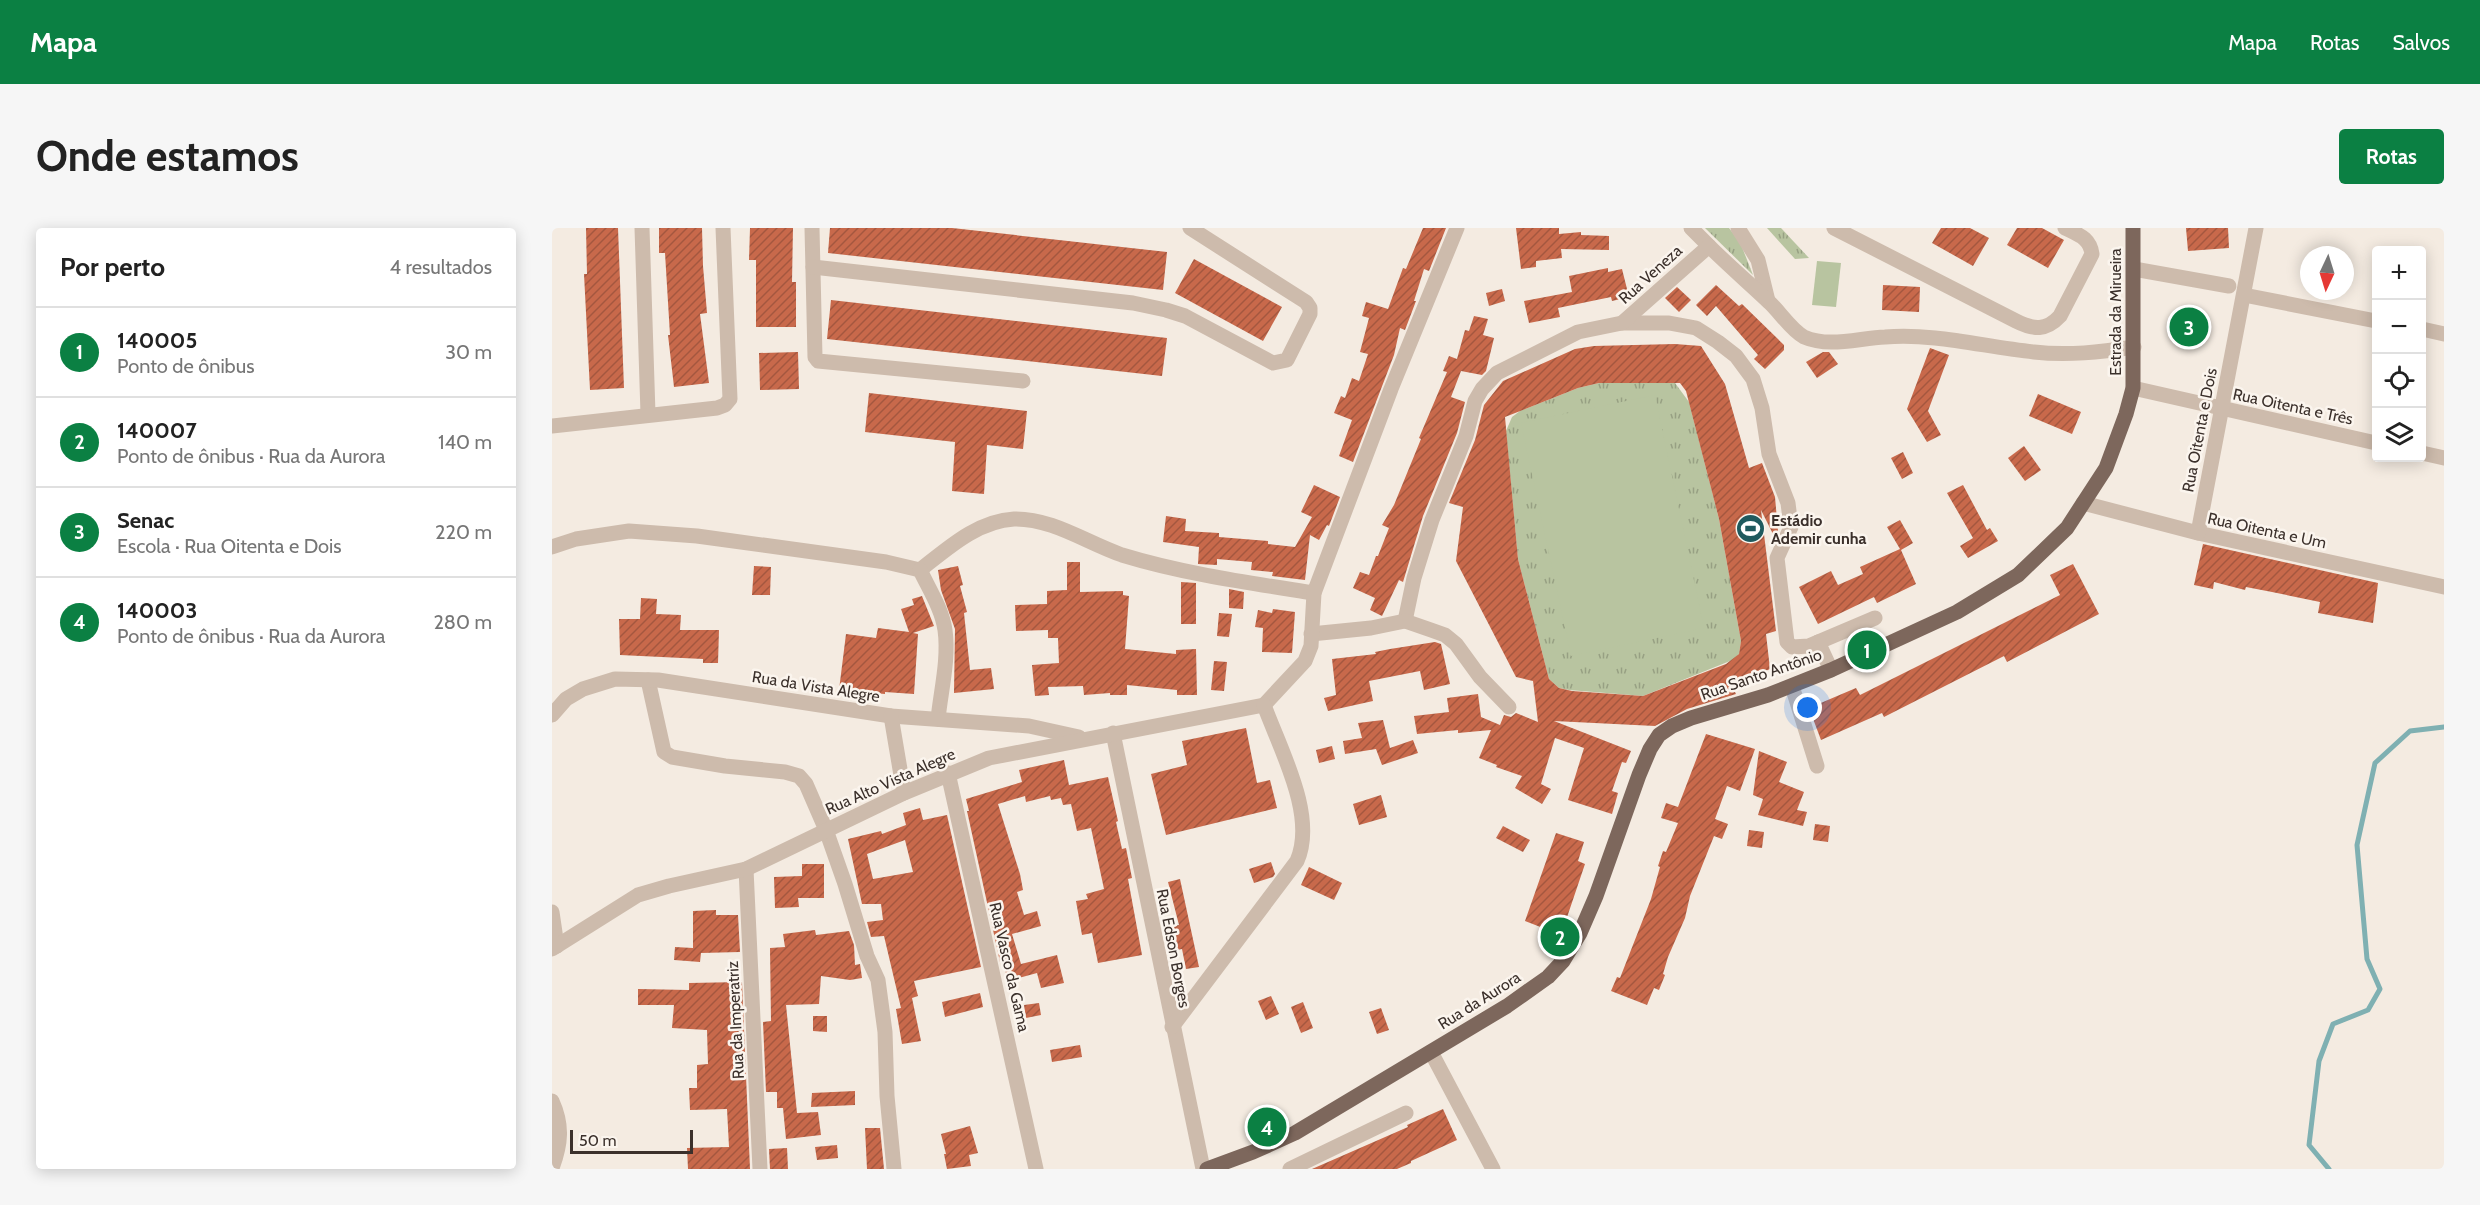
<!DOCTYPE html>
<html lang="pt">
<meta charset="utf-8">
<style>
body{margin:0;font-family:Cabin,sans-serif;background:#f6f6f6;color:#222}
.controls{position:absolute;right:18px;top:18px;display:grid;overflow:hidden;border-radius:6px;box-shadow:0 3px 15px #0003}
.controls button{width:54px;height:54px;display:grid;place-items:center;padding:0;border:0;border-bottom:2px solid #e0e0e0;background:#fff;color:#222;font:30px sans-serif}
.compass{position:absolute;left:1748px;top:18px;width:54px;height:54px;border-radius:50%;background:#fff;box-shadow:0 3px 15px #0003;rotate:184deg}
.scale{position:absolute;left:18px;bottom:15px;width:123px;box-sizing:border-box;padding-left:6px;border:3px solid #3b302b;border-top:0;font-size:16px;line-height:21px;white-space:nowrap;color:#3b302b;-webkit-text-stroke:4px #fbf5ee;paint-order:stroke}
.you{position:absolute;left:1256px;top:480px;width:21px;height:21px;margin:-15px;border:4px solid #fff;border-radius:50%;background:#1a73e8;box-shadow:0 0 0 9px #1a73e833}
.badge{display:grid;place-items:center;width:39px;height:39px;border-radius:50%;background:#0b8043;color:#fff;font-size:20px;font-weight:700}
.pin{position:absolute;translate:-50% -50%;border:3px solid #fff;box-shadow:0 2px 6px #0006}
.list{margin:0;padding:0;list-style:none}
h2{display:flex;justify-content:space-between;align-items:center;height:78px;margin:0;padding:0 24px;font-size:26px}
h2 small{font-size:20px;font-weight:400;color:#767676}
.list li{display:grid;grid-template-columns:39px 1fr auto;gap:18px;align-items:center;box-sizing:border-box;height:90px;padding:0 24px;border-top:2px solid #e0e0e0}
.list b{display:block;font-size:22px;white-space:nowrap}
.list p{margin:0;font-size:20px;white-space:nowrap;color:#767676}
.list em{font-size:20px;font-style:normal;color:#767676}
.icon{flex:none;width:33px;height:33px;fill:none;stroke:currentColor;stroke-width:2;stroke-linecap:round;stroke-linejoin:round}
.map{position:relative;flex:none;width:1892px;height:941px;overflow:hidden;border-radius:6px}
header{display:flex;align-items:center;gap:36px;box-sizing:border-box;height:84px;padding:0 30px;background:#0b8043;color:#fff}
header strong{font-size:28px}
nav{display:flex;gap:33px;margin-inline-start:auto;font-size:21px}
.intro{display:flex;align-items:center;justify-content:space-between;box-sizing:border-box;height:144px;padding:0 36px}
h1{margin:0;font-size:42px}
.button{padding:15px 27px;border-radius:6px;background:#0b8043;color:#fff;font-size:21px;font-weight:700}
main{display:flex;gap:36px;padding:0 36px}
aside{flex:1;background:#fff;border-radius:6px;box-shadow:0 3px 15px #0003}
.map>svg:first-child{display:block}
</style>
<header>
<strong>Mapa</strong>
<nav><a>Mapa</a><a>Rotas</a><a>Salvos</a></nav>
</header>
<div class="intro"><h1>Onde estamos</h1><a class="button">Rotas</a></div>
<main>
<aside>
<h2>Por perto<small>4 resultados</small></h2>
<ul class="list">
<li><span class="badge">1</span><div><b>140005</b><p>Ponto de ônibus</p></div><em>30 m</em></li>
<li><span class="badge">2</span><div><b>140007</b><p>Ponto de ônibus · Rua da Aurora</p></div><em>140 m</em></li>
<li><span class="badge">3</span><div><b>Senac</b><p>Escola · Rua Oitenta e Dois</p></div><em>220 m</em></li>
<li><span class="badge">4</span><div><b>140003</b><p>Ponto de ônibus · Rua da Aurora</p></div><em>280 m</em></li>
</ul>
</aside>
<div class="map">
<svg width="1892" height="941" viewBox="0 0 1892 941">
<defs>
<pattern id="grass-tufts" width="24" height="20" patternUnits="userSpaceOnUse" patternTransform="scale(1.5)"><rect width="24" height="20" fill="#b8c4a0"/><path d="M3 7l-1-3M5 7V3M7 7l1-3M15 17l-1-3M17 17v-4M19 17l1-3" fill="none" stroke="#97a083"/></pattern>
<pattern id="building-hatch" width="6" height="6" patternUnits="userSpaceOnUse" patternTransform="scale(1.5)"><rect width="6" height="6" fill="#c8694b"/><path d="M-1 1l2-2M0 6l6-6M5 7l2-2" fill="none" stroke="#a4573f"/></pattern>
</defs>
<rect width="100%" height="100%" fill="#f4ebe1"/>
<g fill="url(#grass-tufts)">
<path d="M1153,0h24l11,14 13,33z"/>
<path d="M1215,0h14l28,30 -14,1z"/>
<path d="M1047,155h76l14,19 30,117 22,122 -2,13 -4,5 -92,37 -74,-6 -10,-2 -10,-9 -31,-120 -12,-128 6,-14 8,-6 58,-23z"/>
</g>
<g fill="#b8c4a0">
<path d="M1265,33l24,2 -5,44 -24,-2z"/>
<path d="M1103,167l49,233 -133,28 -50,-233z"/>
</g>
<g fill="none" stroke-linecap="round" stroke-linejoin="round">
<path stroke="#7fb0b2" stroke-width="5" d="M1777,941l-20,-24 10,-84 14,-37 35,-14 12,-21 -13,-30 -10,-114 18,-82 35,-32 34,-4"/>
</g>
<g fill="url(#building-hatch)" fill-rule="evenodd">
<path d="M34,0h32l6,160 -34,2 -6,-116h3z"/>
<path d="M107,0h43l1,38 4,47 -7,1 9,69 -35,4 -6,-52h2l-5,-82h-6z"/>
<path d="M198,0h43l-1,54h4v45h-40v-67h-7z"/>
<path d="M278,0h122l215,24 -4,38 -335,-37z"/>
<path d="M871,0h23l-17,43 -5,-2 -10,32h2l-11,29 -5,-2 -6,27 -41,107 -14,-6 13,-36 -18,-7 7,-17 4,2 7,-20 7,3 9,-27 -8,-2 9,-34 -7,-2 4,-14 22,7 15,-41 3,1z"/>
<path d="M964,0h43v6l22,-2v3l28,1v14l-48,-1 1,9 -26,3v6l-15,2z"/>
<path d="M1389,0h29l19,10 -16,28 -41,-23z"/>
<path d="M1465,0h25l22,12 -16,28 -41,-23z"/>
<path d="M1634,0h42l1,20 -41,3z"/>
<path d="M642,31l88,48 -19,34 -88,-48z"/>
<path d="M1056,40v4l14,-3 7,28 -17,4 -1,-4 -53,11 2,9 -31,6 -5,-22 48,-9 -3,-16z"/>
<path d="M1164,57l23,21 3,-2 42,41v5l-19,19 -11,-10 4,-4 -42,-49 -9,10 -11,-11z"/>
<path d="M1331,57l37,2 -1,25 -37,-2z"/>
<path d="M1125,59l14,13 -12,12 -14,-14z"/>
<path d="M950,61l3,12 -16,5 -3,-13z"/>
<path d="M279,72l336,38 -5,38 -335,-37z"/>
<path d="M922,88l14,3 -5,16 11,3 -8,33 -4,4 -21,-4 -10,26 14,5 -8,31 -34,83 -20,66 -4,-2 -17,36 -12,-6 5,-12 -22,-10 7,-16 9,3 7,-19h2l11,-28 -7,-3 12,-20 27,-66 -2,-1 28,-66 -4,-1 6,-15 8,3 8,-29 4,1z"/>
<path d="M1123,116l26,2 24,38 24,84 13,-5 13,34 3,34 -3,7 -14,-28 15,121 -10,3 4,35 -38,17 4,8 -49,15 -32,17 -101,-5 77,30 -5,12 -4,-1 -10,29 6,2 -6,21 -44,-14 16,-52 -29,-10 -14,46 10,5 -9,15 -27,-16 7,-12 -26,-9 1,-2 -18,-7 12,-28 -33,3v-3l-41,4 -3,-18 35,-4 -2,-14 31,-4 3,23 19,8 4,-10 7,2 5,-4 22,9 -5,-41 -17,-4 -60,-116 7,-54 -14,-4 26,-63 9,-35 19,-24 72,-32 19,-3zM1047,155h81l6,8 33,128 22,122 -2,13 -13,10 -83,32 -71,-5 -13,-3 -10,-9 -31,-120 -13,-142 73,-29z"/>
<path d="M1378,120l19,7 -21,56 13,24 -14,7 -20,-33z"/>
<path d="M246,124l1,37 -39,1 -1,-37z"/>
<path d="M1271,124h6l9,12 -21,14 -11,-16z"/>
<path d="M317,165l158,18 -4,38 -36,-4 -3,49 -32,-3 3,-49 -90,-10z"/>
<path d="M1486,166l43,18 -9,22 -43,-18z"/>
<path d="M1472,218l17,24 -16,11 -17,-23z"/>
<path d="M1351,224l10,21 -11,6 -11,-21z"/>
<path d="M762,257l26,12 -11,29 -2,-1 -8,15 -9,-5 -5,45 -33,-4 1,-4 -22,-2 1,-8 -35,-3v6l-19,-1 1,-17 -36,-5 3,-26 20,3 -1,12 34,2v4l49,4v3l27,3 17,-30 -11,-5z"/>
<path d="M1411,257l24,45 3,-2 8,13 -30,17 -8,-12 13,-8 -26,-45z"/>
<path d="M1348,292l13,23 -12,7 15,34 -39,19 -3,-6 -56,27 -19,-37 32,-16 7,14 25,-11 -3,-7 40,-18 -13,-22z"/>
<path d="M1651,316l175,39 -5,40 -55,-10 2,-11 -48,-10 -26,-5 -1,3 -31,-8 -1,7 -19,-4z"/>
<path d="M515,334h13v30l43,-1v4l6,1 -4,53 51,5v-4l20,-1 1,46h-20v-5l-50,-5v10h-17v-2l-26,2 -1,-9 -35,1 1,8 -14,1 -3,-31 27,-2 -1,-25h-10v-8l-32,1 -1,-26 32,-1v-13l20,-1z"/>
<path d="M1521,336l26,50 -92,48 -3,-6 -120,61 -2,-4 -61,27 -12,-32 47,-20 4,7 200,-100 -10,-20z"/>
<path d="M202,338l17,1 -1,28h-18z"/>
<path d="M406,338l5,19 -3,1 7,26 -3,1 6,57 21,-2 3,21 -40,4 1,-64 -14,-39 -3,-20z"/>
<path d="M629,354l15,1v41h-15z"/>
<path d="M677,361l15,3 -1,17 -14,-1z"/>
<path d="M370,368l12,30 -21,7 5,1 -4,60 -29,-2v2l-46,-4 7,-56 30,4 2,-10 31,4 -8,-23 13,-4 -2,-6z"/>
<path d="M89,370l16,1 -1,15 25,1 -1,15h39l-1,33h-15v-4l-83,-4 -1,-36h21z"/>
<path d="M721,381l22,3 -3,41 -30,-1 1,-24 -8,-1 3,-17 14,3z"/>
<path d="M667,385l13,1 -3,23 -12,-1z"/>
<path d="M883,414l6,2 9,40 -26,6 -4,-19 -51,10 4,20 -45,10 -4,-13 12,-3 -4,-36 44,-5 -1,-2 15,-3z"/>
<path d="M662,433l13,1 -3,29 -13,-1z"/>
<path d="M831,492l7,28 23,-8 5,13 -36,12 -6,-16 -31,5 -2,-13 19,-3 -4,-15z"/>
<path d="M694,500l11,55 13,-3 7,28 -111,27 -15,-61 36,-9 -5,-24z"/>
<path d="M1154,506l49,15 -15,42 -13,-5 -12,33 13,5 -6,15 -8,-3 -24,60 -5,22 -17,39 -5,17 2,1 -6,15 -5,-2 -7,17 -36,-14 6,-14 3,1 31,-79 9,-32 -2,-1 5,-15 3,1 12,-29 -17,-5 5,-15 12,4z"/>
<path d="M780,518l3,13 -16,4 -3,-13z"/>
<path d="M1207,523l28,11 -8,20 25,10 -7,18 10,2 -4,14 -45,-11 5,-16 -10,-4z"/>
<path d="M512,532l5,25 39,-8 10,44 -2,1 6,27 4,-1 6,30 -4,1 14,76 -44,8 -6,-30 -10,2 -6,-34 12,-2 -2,-5 18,-5 -13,-61 -14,3 -6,-27 -8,1 -2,-7 -10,2 -1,-4 -24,6 -1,-6 -27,8 22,70 3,16 -6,2 7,23 13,-4 4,15 -29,8 9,30 36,-9 7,28 -23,5 -4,-15 -29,8 -5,-19h-3l-33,-151h2l-3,-12 56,-17 -3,-12z"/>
<path d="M829,567l6,22 -28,8 -6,-21z"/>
<path d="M368,580l3,12 24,-5 34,152 -67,14 4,15 -6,2 9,43 -19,3 -6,-35 5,-1 -17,-72 -13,1 -4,-15 16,-2 -2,-16h-19l-14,-65 33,-8 1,3 24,-9 -3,-12zM353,612l8,32 -40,7 -6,-25z"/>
<path d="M1263,596l15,2 -2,16 -15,-2z"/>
<path d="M951,598l27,14 -7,12 -27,-14z"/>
<path d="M1197,602l15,2 -2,16 -15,-2z"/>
<path d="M1004,605l28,9 -6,19 7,3 -24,71 -36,-14z"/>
<path d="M719,634l4,12 -2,3 -19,6 -5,-14z"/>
<path d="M250,636h22v34h-26l1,9 -24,1 -1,-31 28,-1z"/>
<path d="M757,639l33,16 -8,17 -33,-15z"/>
<path d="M628,651l19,88 -13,2 -4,-20 -10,2 -5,-24 12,-2 -11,-43z"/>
<path d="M164,682v5h22l2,37 -39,1 -1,9 -26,-2 1,-13 18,1v-37z"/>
<path d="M263,702l1,5 33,-4 5,14 1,20 5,-1 2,14 -12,2 -29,-4 -2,28 -33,1 11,108 21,-1 3,23 -35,4 -3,-31h-6v-16h-11l-3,-70 8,-1 -1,-73 15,-1 -2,-13z"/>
<path d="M190,754l8,187h-62l-1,-21 42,-1 -2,-38 -37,1 -1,-22h8v-23l11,-1 -1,-34 -35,-2 2,-23h-36v-16l51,1v-7z"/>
<path d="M428,765l3,14 -38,10 -3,-15z"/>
<path d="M719,768l8,18 -13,6 -8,-19z"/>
<path d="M751,774l10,26 -12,5 -10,-26z"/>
<path d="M487,775l2,12 -15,3 -2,-13z"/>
<path d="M829,780l8,22 -12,4 -8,-22z"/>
<path d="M261,788h14v16l-14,-1z"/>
<path d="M528,817l2,12 -30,5 -2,-12z"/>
<path d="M303,863v14l-44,2 1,-14z"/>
<path d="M891,881l14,31 -46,21v2l-14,6h-85l96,-42 -1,-2z"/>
<path d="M418,898l8,27 -9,2 2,11 -24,3 -3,-15h2l-5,-20z"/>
<path d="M313,900h15l4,41h-17z"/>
<path d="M285,917l1,13 -21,2 -2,-13z"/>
<path d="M235,920l1,21h-18l-1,-20z"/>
</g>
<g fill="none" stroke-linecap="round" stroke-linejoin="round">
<g stroke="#cdbbac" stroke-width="15">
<path d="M90,0l6,186"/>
<path d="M260,0l3,129 3,4 205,20"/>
<path d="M1139,0l18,18"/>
<path d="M1186,0l20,32 10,41"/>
<path d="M1282,0l182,93c18,9 30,10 44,-5l32,-62c-2,-16 -13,-19 -27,-26"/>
<path d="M261,39l320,36 33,7 19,6 88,47 14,-3 23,-46v-6l-4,-6 -116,-74"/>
<path d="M1582,41l95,17"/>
<path d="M1692,67l132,26"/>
<path d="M1070,95h47l27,5 22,14 18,14 17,23 9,29 7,46 19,49 3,24 -14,31 10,84 5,5 17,-1 66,-28"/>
<path d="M1870,101l22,5"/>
<path d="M1581,160l243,55"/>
<path d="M0,198l165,-18 8,-3 5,-6 -7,-171"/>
<path d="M1870,225l22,5"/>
<path d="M1531,275l115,30 246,54"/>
<path d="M1646,305l58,-305"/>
<path d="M0,319l24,-8 53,-8 68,5 189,26 34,8"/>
<path d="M368,342c27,-21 57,-49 94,-51 38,-1 73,24 108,36 62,19 128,28 192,38"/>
<path d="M368,342c9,19 22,39 25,60 4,29 -4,60 -7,89"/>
<path d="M853,393l9,-43 18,-58 34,-84 9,-35 7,-12 15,-16 81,-41 44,-9 87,-77c19,19 40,37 60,56 11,10 22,28 35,35 25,11 55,1 81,0 51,-4 99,10 149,15 34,4 67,0 100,-5"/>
<path d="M759,406l60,-6 34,-7 26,9 14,5 11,9 24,33 29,30"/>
<path d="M1266,414l13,28"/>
<path d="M96,452l16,72 8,5 53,9 60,6 14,4 7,8 20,46 19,54 22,72 11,24 7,52 2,64 7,73"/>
<path d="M1240,458l25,80"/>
<path d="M712,477l41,-44 6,-15 3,-53 77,-204 66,-161"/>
<path d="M0,487l14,-16 17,-10 32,-10 43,1 233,36 138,10 50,11"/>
<path d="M339,488l13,77"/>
<path d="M561,505l90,436"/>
<path d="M396,545l88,396"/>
<path d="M194,641l14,300"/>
<path d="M0,684l5,34"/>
<path d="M0,721l86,-54 31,-9 77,-17 158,-76 85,-35 275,-53"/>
<path d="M620,799l125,-166c20,-45 -17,-112 -33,-156"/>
<path d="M879,824l62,117"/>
<path d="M0,873c11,24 9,43 0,67"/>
<path d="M738,941l116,-56"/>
</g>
<path stroke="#7d675c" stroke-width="15" d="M655,941l46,-17 42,-19 212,-127 41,-29 15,-16 17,-28 16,-37 43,-121 11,-26 9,-14 13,-9 19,-8 77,-23 63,-25 126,-58 61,-37 49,-47 39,-60 20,-54 7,-26v-160"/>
</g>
<defs>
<symbol id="stadium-disc" viewBox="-11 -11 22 22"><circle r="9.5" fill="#1f5a5e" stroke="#fbf5ee"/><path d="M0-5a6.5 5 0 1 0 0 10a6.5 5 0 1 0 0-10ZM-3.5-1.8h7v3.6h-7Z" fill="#fff"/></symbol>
</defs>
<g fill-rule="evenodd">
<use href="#stadium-disc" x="1182" y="284" width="33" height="33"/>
</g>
<g text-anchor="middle" stroke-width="5" stroke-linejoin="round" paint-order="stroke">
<g font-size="16" fill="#3b302b" stroke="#fbf5ee">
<text transform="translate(1098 46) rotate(-42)" y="6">Rua Veneza</text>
<text transform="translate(1563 84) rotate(-90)" y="6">Estrada da Mirueira</text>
<text transform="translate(1741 178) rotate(12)" y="6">Rua Oitenta e Três</text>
<text transform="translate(1647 202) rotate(-79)" y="6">Rua Oitenta e Dois</text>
<text transform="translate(1715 302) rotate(12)" y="6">Rua Oitenta e Um</text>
<text transform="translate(1209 446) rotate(-19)" y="6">Rua Santo Antônio</text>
<text transform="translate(264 458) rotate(9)" y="6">Rua da Vista Alegre</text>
<text transform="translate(338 553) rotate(-24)" y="6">Rua Alto Vista Alegre</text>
<text transform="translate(622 720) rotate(79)" y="6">Rua Edson Borges</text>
<text transform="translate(458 739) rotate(77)" y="6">Rua Vasco da Gama</text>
<text transform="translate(927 772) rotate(-32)" y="6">Rua da Aurora</text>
<text transform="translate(183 792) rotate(-93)" y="6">Rua da Imperatriz</text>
</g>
<g font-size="16" font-weight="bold" fill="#3b302b" stroke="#fbf5ee" text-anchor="start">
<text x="1219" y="298">Estádio<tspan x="1219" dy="18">Ademir cunha</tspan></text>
</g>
</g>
</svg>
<div class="controls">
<button>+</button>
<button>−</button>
<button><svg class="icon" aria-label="locate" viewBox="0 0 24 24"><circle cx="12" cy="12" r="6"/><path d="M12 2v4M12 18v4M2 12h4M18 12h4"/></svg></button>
<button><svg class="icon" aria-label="layers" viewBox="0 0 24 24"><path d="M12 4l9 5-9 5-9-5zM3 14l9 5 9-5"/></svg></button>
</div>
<svg class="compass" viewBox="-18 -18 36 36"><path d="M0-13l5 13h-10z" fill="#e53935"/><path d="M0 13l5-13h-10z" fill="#767676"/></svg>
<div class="scale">50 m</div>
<div class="you"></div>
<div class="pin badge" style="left:1315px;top:422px">1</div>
<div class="pin badge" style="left:1008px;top:709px">2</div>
<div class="pin badge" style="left:1637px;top:99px">3</div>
<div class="pin badge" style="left:715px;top:899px">4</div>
</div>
</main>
